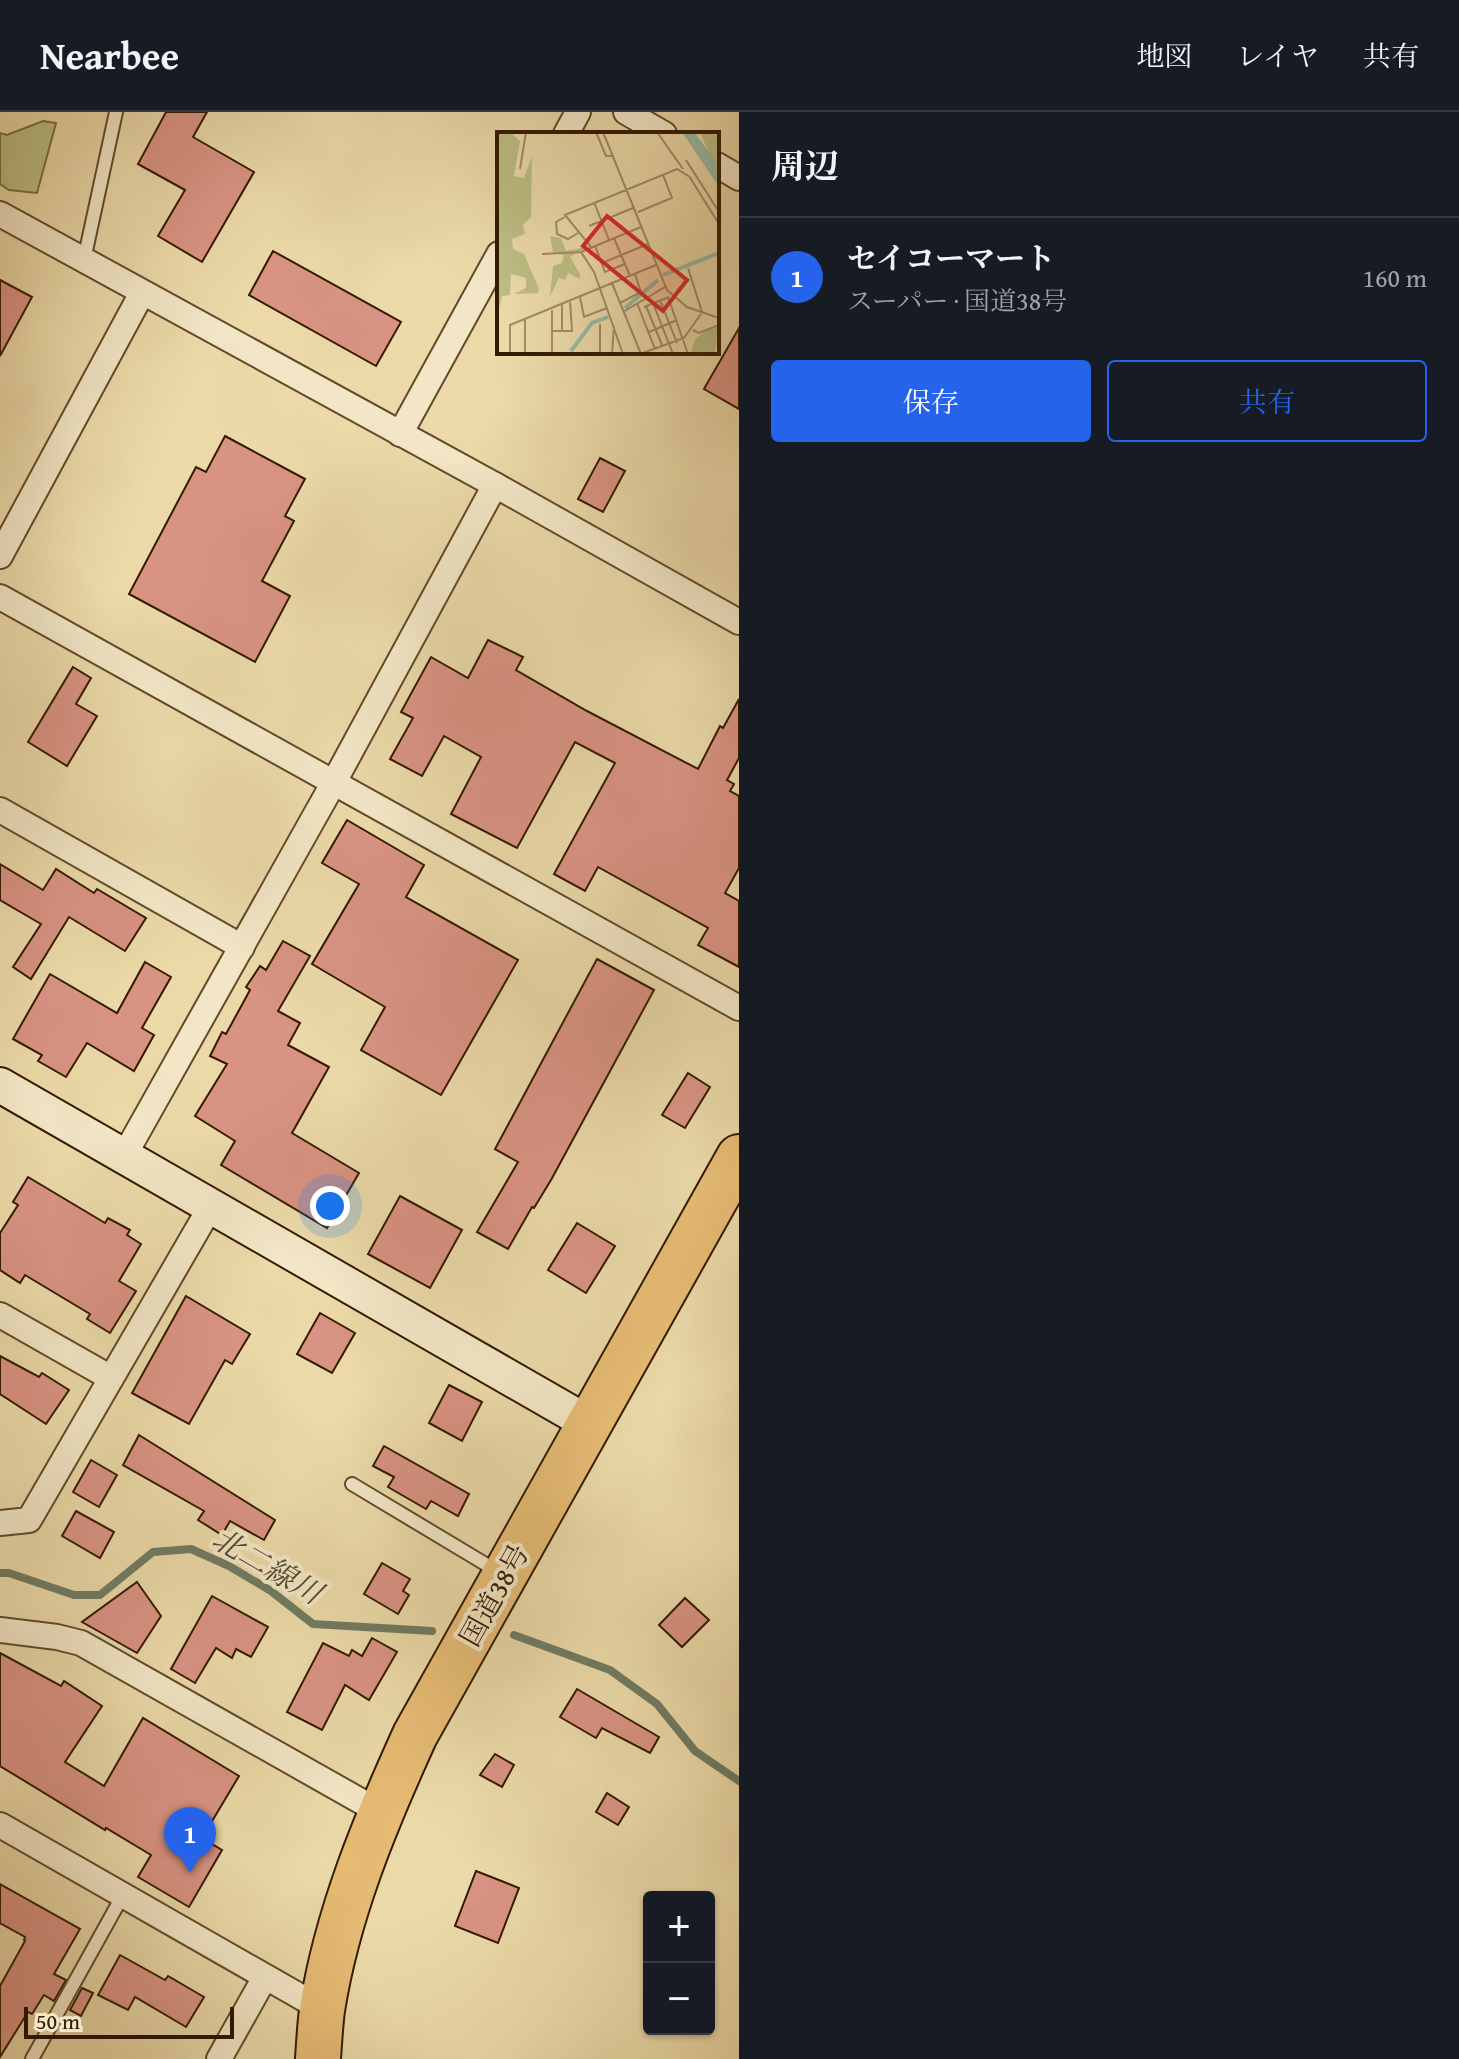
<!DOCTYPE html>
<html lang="ja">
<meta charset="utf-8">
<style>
body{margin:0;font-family:"Gentium Book Plus","Noto Serif JP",serif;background:#20242c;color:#f1f3f6}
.controls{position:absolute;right:24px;bottom:24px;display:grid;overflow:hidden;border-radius:8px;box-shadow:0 2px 6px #0004}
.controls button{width:72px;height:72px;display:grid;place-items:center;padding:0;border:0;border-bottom:2px solid #363941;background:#171b24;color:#f1f3f6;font:40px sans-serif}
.scale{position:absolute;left:24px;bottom:20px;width:210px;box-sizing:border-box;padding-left:8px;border:4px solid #331a00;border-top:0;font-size:22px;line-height:28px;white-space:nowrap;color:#331a00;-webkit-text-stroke:6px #f2e6c6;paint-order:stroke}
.you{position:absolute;left:330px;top:1094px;width:28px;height:28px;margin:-20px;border:6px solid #fff;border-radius:50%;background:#1a73e8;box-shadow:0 0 0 12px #1a73e833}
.badge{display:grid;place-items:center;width:52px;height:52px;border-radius:50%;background:#2563eb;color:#fff;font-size:26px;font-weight:700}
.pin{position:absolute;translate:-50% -66px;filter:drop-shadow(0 2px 4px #0008)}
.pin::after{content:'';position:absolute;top:42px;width:28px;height:24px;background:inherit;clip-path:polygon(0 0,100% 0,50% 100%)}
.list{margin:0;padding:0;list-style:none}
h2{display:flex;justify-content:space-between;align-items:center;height:104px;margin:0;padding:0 32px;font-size:34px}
h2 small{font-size:26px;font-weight:400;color:#9ea1a6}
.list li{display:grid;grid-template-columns:52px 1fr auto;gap:24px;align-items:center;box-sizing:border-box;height:120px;padding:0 32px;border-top:2px solid #363941}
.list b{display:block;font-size:30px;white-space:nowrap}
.list p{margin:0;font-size:26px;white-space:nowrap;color:#9ea1a6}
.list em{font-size:26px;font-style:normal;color:#9ea1a6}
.actions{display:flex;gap:16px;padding:24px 32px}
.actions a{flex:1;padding:18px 0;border:2px solid #2563eb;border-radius:8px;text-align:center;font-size:28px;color:#2563eb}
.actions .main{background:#2563eb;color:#fff}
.map{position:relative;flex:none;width:739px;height:1947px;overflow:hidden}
header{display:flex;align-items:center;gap:48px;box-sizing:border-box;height:112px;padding:0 40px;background:#171b24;border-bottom:2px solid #363941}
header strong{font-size:38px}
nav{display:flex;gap:44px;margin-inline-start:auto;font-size:28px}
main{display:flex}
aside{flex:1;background:#171b24}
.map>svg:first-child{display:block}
</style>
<header>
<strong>Nearbee</strong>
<nav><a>地図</a><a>レイヤ</a><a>共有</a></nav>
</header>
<main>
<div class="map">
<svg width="739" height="1947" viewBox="0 0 739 1947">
<rect width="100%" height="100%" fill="#ebd9a8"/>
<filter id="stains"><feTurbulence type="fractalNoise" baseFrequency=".0025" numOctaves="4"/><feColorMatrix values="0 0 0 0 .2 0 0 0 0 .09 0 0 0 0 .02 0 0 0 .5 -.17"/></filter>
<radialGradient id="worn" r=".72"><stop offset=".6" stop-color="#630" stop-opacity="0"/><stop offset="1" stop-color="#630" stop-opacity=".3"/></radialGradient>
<path fill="#bcbe84" stroke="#786c42" stroke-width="2" d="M43,9l13,2 -19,70 -28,-3 -9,-6v-51l7,2z"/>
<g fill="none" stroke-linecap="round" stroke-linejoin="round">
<g stroke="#707b62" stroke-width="8">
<path d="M0,1461h9l65,22h26l53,-43 38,-3 38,17 42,25 42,33 119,7"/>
<path d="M514,1523l96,35 47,34 38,47 44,30"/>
</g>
</g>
<g fill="#d99383" stroke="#331a00" stroke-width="2">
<path d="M166,0h41l-14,25 61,35 -52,90 -44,-26 27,-46 -47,-26z"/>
<path d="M273,139l128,71 -25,44 -127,-71z"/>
<path d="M0,168l32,17 -32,59z"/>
<path d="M739,216v81l-35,-20z"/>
<path d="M225,324l80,43 -20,37 9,5 -32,60 28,15 -35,66 -126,-68 67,-127 10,5z"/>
<path d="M600,346l25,13 -22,41 -25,-13z"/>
<path d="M488,528l35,17 -7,13 71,41 111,58 22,-43 3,2 16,-29v59l-12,22 7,4 -4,7 9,5v72l-14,25 14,8v66l-41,-22 10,-17 -110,-61 -13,24 -31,-17 61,-111 -40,-21 -58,106 -66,-34 30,-57 -37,-21 -22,40 -32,-17 23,-41 -12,-6 30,-55 37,21z"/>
<path d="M73,555l18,11 -15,26 21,12 -30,50 -39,-24z"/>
<path d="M347,708l77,45 -18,32 112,63 -77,135 -80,-45 24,-43 -73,-43 47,-80 -37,-21z"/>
<path d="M0,752l43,26 13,-21 38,24 3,-4 49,29 -21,33 -56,-34 -38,62 -18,-12 28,-43 -41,-24z"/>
<path d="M283,829l27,15 -32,55 22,12 -12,22 41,22 -37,66 67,40 -32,55 -106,-63 14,-24 -40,-25 32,-52 -17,-8 12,-24 4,2 24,-44 -4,-3 14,-21 6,4z"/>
<path d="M597,847l57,31 -103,190 -17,28 -2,-1 -24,42 -31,-17 41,-70 -23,-13z"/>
<path d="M145,850l26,15 -29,51 12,7 -20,36 -47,-28 -21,34 -28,-16 4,-6 -29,-16 37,-65 67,39z"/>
<path d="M688,961l22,14 -25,41 -23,-13z"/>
<path d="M28,1065l77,46 3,-5 22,12 -3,5 14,9 -22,37 17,10 -26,42 -23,-14 3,-5 -65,-39 -5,8 -20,-13v-37l18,-28 -5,-3z"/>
<path d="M400,1084l62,34 -32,58 -62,-34z"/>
<path d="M577,1111l38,23 -29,47 -38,-23z"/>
<path d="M186,1184l64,38 -18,30 -7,-4 -36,64 -57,-31z"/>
<path d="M320,1201l35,20 -23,40 -35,-19z"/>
<path d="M0,1244l39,21 3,-4 27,17 -23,34 -46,-30z"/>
<path d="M449,1273l33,17 -20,39 -33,-18z"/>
<path d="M139,1323l136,85 -11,20 -34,-19 -8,14 -24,-15 6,-9 -81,-46z"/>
<path d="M384,1334l85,48 -11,22 -27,-15 -5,8 -38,-22 6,-10 -21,-11z"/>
<path d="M91,1348l26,15 -18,32 -26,-15z"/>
<path d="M76,1399l38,21 -14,26 -38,-22z"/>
<path d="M382,1451l28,16 -7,12 6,4 -11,19 -34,-20z"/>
<path d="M137,1470l24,34 -24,37 -55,-31z"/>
<path d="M212,1484l56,31 -17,30 -15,-8 -4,9 -16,-10 -21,35 -24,-14z"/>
<path d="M685,1486l24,22 -27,27 -23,-22z"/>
<path d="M372,1526l25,14 -28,48 -24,-15 -23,45 -35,-18 36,-69 26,13 3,-6 10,6z"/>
<path d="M0,1541l61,33 3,-5 38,25 -37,56 39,24 39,-68 96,58 -37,62 20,12 -33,57 -51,-30 13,-22 -45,-27 -1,2 -105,-64z"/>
<path d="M577,1577l82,48 -9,16 -48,-25 -6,10 -36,-21z"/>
<path d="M495,1642l19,11 -12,22 -22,-12z"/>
<path d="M607,1681l22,14 -11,18 -22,-13z"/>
<path d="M476,1759l43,17 -21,55 -43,-17z"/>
<path d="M0,1772l80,45 -26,45 12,6 -12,21 -10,-6 -12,19 -4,-2 -28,45v-71l25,-45 -1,-1 1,-3 -25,-14z"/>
<path d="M120,1843l45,25 3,-4 36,21 -18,30 -51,-30 -7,13 -30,-15z"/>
<path d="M82,1876l11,5 -12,23 -11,-6z"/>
</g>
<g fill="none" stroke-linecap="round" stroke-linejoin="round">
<defs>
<g id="lane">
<path d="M84,148l32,-148"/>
<path d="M352,1372l145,87"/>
<path d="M32,1947l91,-164"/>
</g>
<g id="street">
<path d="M626,0l38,22"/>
<path d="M566,22l12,-22"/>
<path d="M717,53l22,13"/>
<path d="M0,102l495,271 244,137"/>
<path d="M400,322l99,-180"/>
<path d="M0,444l142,-263"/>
<path d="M0,485l739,411"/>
<path d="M0,698l242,137"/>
<path d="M124,1044l210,-374 161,-297"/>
<path d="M0,1203l111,63"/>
<path d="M0,1411l29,-3 182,-314"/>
<path d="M0,1518l57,7 24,6 299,169"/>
<path d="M0,1713l322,184"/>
<path d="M219,1947l46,-82"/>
</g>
<path id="secondary" d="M0,973l590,339"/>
<path id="highway" d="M318,1947c1,-16 2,-33 4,-49 15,-96 53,-187 93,-275l324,-578"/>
</defs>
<use href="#lane" stroke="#614a2a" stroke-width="16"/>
<use href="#street" stroke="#614a2a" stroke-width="28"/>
<use href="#secondary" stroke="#331a00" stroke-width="38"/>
<use href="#highway" stroke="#331a00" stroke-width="48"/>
<use href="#lane" stroke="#f2e6c6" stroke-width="12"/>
<use href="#street" stroke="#f2e6c6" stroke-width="24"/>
<use href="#secondary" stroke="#f2e6c6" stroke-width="34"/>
<use href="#highway" stroke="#e6bc74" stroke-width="44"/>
</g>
<g text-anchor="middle" stroke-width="8" stroke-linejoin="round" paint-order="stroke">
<g font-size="28" fill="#331a00" stroke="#f2e6c6">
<text transform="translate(494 1483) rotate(-61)" y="10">国道38号</text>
</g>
<g font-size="30" font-style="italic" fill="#524a31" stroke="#f2e6c6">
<text transform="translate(267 1454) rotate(30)" y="10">北二線川</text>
</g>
</g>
<g transform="translate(497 20)">
<rect width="222" height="222" fill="#ebd9a8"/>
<path d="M0,0h13l10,9 -6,35 10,2 8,-22 -1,61 -8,8 2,9 -13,5 1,10 11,5 15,35 -1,4 -24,1 12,-6v-10l-15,-4 -1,21 -8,1 -5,21zM203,0h19v34l-10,-13zM53,104l11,2 5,13 21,-4 -17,10 10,17v5l-12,-6 -3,7 -6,-2 -9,19 3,-31 9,-3 2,-8 -11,-3zM215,195h7l-4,25 4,2h-29l6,-16z" fill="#bcbe84"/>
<path d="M185,0h12l25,33v22z" fill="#99bba3"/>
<path fill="none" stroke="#99bba3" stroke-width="4" d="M166,143l56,-22M128,176l33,-28M74,219l21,-28 16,-6"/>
<path fill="none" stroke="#a18d65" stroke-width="2" d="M99,0l10,24h6M106,0l64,158 20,17 32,11M160,0l26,37M189,28l33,52M23,37l6,-37M192,44l30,48M97,70l15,38M141,80l34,-14 -9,-23M68,85l-9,5 1,12 11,5 10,-6M92,94l44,-18M117,106l16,38M98,114l10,26 20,-8M94,115l-26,-32 112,-46 13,8M84,120l13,20 29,82M45,122l39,-2 60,-25M105,131l46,-19M191,136l14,44M115,151l29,71M83,165l4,20 23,-9M171,165l20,57M163,168l17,43M123,171l21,-11 -6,-18M140,171l18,46M156,171l20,51M65,172v26M149,174l16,39M147,175l25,-10M126,180l42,-25M196,198l6,3 20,-8M55,199h20l-2,-31M152,200l28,-12M13,222v-29l146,-60M28,222v-35M55,222v-44M103,222v-30M115,222l2,-28M143,222l44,-16 17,-24"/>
<path fill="#d62828" fill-opacity="0.15" stroke="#d62828" stroke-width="4" d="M110,84l80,64 -24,31 -80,-65z"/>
<rect width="222" height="222" fill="none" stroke="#331a00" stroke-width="4"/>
</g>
<rect width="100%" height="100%" filter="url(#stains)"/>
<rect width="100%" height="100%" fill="url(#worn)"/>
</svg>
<div class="controls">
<button>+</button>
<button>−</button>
</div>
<div class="scale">50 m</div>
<div class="you"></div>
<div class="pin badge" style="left:190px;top:1761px">1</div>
</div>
<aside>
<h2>周辺<small></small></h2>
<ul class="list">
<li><span class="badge">1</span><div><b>セイコーマート</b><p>スーパー · 国道38号</p></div><em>160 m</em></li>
</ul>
<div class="actions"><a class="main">保存</a><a>共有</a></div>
</aside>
</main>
